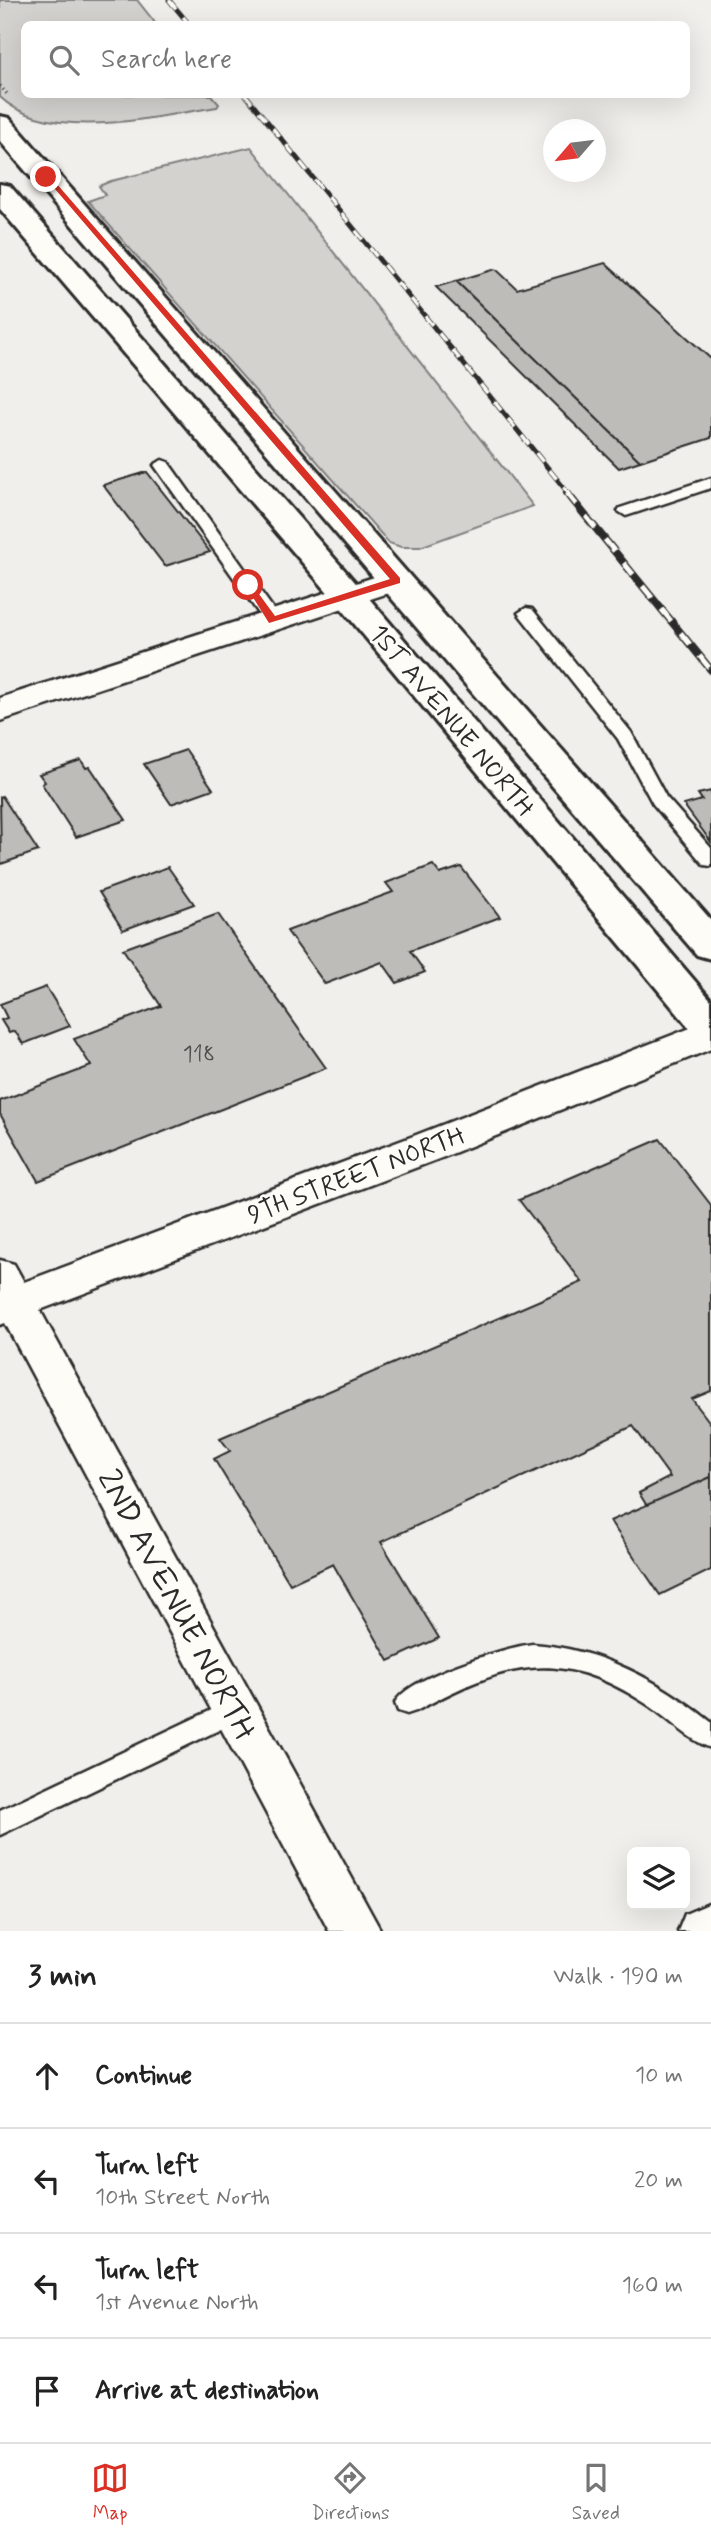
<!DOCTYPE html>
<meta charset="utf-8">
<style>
body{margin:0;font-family:Mynerve,sans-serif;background:#f2f2f2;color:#222}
.controls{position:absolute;right:21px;bottom:21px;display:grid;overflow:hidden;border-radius:10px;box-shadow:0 7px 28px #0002}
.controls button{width:63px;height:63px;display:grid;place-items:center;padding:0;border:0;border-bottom:2px solid #e0e0e0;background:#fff;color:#222;font:35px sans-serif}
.compass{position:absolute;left:543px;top:119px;width:63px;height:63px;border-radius:50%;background:#fff;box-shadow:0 7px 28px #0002;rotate:242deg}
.stop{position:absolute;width:21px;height:21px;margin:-16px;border:5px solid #d93025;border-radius:50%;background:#fff}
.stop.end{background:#d93025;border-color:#fff;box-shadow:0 2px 7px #0008}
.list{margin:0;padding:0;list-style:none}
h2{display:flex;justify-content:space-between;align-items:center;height:91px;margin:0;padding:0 28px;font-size:30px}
h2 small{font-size:23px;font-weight:400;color:#767676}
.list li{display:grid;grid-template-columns:46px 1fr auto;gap:21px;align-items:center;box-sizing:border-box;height:105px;padding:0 28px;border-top:2px solid #e0e0e0}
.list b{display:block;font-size:26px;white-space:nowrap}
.list p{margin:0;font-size:23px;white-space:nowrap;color:#767676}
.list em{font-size:23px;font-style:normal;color:#767676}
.icon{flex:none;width:38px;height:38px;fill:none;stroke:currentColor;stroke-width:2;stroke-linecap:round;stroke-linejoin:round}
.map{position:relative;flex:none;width:711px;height:1931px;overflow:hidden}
.search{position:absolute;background:#fff;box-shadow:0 7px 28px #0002;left:21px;right:21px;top:21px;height:77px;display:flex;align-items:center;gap:18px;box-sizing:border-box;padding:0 24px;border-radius:10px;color:#767676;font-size:26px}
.sheet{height:511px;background:#fff}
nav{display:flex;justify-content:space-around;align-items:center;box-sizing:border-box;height:98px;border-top:2px solid #e0e0e0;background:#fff;font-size:19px;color:#767676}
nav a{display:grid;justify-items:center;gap:4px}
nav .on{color:#d93025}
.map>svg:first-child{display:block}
</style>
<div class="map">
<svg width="711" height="1931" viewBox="0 0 711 1931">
<rect width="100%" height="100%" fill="#f0efeb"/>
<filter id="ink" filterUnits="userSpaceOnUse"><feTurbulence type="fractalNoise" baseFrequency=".0143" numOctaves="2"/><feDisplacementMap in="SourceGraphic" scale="14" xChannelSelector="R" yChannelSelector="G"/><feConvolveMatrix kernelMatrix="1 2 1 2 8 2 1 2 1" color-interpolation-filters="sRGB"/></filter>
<g filter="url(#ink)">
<g fill="#d3d2cf" stroke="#7f7e7d" stroke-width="2">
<path d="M0,0h137l19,24h-132v70l187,1 8,9 -2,3c-59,9 -168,37 -217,-10z"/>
<path d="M251,147l282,359 -113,41h-19l-12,-4 -301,-342 17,-6 -6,-9 12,-5z"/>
</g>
<g fill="#bdbcb8" stroke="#2b2b2b" stroke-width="2">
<path d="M605,263l106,96v79l-71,23 -184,-180 40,-12 21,20z"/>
<path d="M456,281l184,180 -21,7 -183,-181z"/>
<path d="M147,472l63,80 -45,14 -62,-81z"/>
<path d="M186,750l27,39 -42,15 -27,-40z"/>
<path d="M81,760l5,8 4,-1 36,53 -50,17 -34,-53 3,-2 -6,-8z"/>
<path d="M711,791v51l-27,-37 18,-5 -4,-6z"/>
<path d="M2,796l36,55 -37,13 -1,-67z"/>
<path d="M433,865l7,9 21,-7 39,50 -90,34 15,21 -28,11 -15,-21 -57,22 -38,-53 106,-39 -7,-9z"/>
<path d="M168,867l26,37 -71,26 -24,-38z"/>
<path d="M218,914l108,154 -288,113 -38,-67v-13l91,-35 -17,-27 87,-33 -38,-57z"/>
<path d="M46,987l24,39 -47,18 -8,-13 -6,2 -8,-13 6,-2 -7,-14z"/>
<path d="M660,1139l51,66v186l-19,8 19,25v53l-64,29 -8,-13 31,-16 -37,-51 -252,116 58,96 -50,23 -56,-97 -43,20 -76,-125 16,-8 -10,-13 362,-156 -63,-82z"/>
<path d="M711,1477v93l-51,25 -50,-74z"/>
</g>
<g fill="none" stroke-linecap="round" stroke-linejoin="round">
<defs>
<g id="lane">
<path d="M162,460l6,2 111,155 2,4 -2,4h-12l-113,-160z"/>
<path d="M711,478v10l-85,28 -8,-5 2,-3z"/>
<path d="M526,608l6,1 99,123 35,65 45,51v18l-7,-1 -51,-61 -35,-65 -100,-126z"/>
<path d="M533,1644c68,5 125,36 178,78v26c-24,-9 -44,-31 -66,-45 -89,-58 -143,-38 -229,8l-9,3 -9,-3 -3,-8c11,-25 110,-56 138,-59z"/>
<path d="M235,1699l9,3 3,8 -3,8 -244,117v-25z"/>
</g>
<g id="street">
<path d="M396,570l11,3 5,7 -5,7 -407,134v-23z"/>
<path d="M711,1020v29l-267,108 -404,153 341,621h-52l-324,-608 -5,2v-65l14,4 10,18 392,-147z"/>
<path d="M711,1903v28h-33l7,-17z"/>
</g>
<g id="secondary">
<path d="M0,116l9,2 702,802v39l-14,-4 -697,-814z"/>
<path d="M0,184l10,2 351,403 350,411v41l-14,-4 -360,-434 -337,-394z"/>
</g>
</defs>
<use href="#lane" stroke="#2b2b2b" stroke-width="5"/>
<use href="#street" stroke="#2b2b2b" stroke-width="5"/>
<use href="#secondary" stroke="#2b2b2b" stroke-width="6"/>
<path stroke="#2b2b2b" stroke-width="3.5" stroke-dasharray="1 3.5" stroke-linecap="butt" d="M0,86l8,9"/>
<use href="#lane" fill="#fdfcf7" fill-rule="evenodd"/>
<use href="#street" fill="#fdfcf7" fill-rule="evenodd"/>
<use href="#secondary" fill="#fdfcf7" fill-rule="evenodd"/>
<defs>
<g id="rail-far1">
<path d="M169,0l20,24"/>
<path d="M245,94l324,400"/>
</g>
<path id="rail" d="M567,493l144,177"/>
</defs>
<use href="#rail-far1" stroke="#2b2b2b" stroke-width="5"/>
<use href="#rail" stroke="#2b2b2b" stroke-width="8"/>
<use href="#rail-far1" stroke="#fdfcf7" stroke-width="3.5" stroke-dasharray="11" stroke-linecap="butt"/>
<use href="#rail" stroke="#fdfcf7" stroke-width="5" stroke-dasharray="15" stroke-linecap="butt"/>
</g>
</g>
<path fill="#d93025" d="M43,175h6l351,403v5l-131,40 -25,-40h7l24,33 115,-37z"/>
<g text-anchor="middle" stroke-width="5" stroke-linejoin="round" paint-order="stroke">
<g font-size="23" fill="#504f4e">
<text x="199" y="1061">118</text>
</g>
<g font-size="26" fill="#2b2b2b" stroke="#fdfcf7">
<text transform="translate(453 720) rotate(50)" y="9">1ST AVENUE NORTH</text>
<text transform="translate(356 1174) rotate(-21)" y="9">9TH STREET NORTH</text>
</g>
<g font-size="32" fill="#2b2b2b" stroke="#fdfcf7">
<text transform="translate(178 1604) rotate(62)" y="11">2ND AVENUE NORTH</text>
</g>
</g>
</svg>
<div class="controls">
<button><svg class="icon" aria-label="layers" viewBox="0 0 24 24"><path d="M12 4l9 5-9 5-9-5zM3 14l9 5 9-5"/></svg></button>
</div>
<svg class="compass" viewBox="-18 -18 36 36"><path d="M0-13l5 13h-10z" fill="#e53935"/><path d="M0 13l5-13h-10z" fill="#767676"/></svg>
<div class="stop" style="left:248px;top:585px"></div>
<div class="stop end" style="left:46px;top:177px"></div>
<div class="search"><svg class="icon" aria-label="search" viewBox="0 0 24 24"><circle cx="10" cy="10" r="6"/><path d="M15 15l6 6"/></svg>Search here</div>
</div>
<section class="sheet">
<h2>3 min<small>Walk · 190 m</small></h2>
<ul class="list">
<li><svg class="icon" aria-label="ahead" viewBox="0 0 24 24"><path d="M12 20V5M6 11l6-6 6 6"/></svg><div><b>Continue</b></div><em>10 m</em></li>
<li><svg class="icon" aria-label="left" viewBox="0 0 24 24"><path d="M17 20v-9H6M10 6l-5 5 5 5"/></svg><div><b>Turn left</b><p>10th Street North</p></div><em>20 m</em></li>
<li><svg class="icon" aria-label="left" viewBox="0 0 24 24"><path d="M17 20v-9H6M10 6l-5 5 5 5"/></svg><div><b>Turn left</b><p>1st Avenue North</p></div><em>160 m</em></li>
<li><svg class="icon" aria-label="arrive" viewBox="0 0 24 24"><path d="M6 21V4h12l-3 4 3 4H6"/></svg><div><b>Arrive at destination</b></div></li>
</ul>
</section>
<nav>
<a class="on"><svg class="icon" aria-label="map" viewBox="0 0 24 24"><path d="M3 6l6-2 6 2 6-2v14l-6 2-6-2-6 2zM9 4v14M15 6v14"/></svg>Map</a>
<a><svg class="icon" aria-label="directions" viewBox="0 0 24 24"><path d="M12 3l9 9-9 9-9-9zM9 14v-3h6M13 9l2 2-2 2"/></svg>Directions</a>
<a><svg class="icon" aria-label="saved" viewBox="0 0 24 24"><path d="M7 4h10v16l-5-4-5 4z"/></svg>Saved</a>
</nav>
